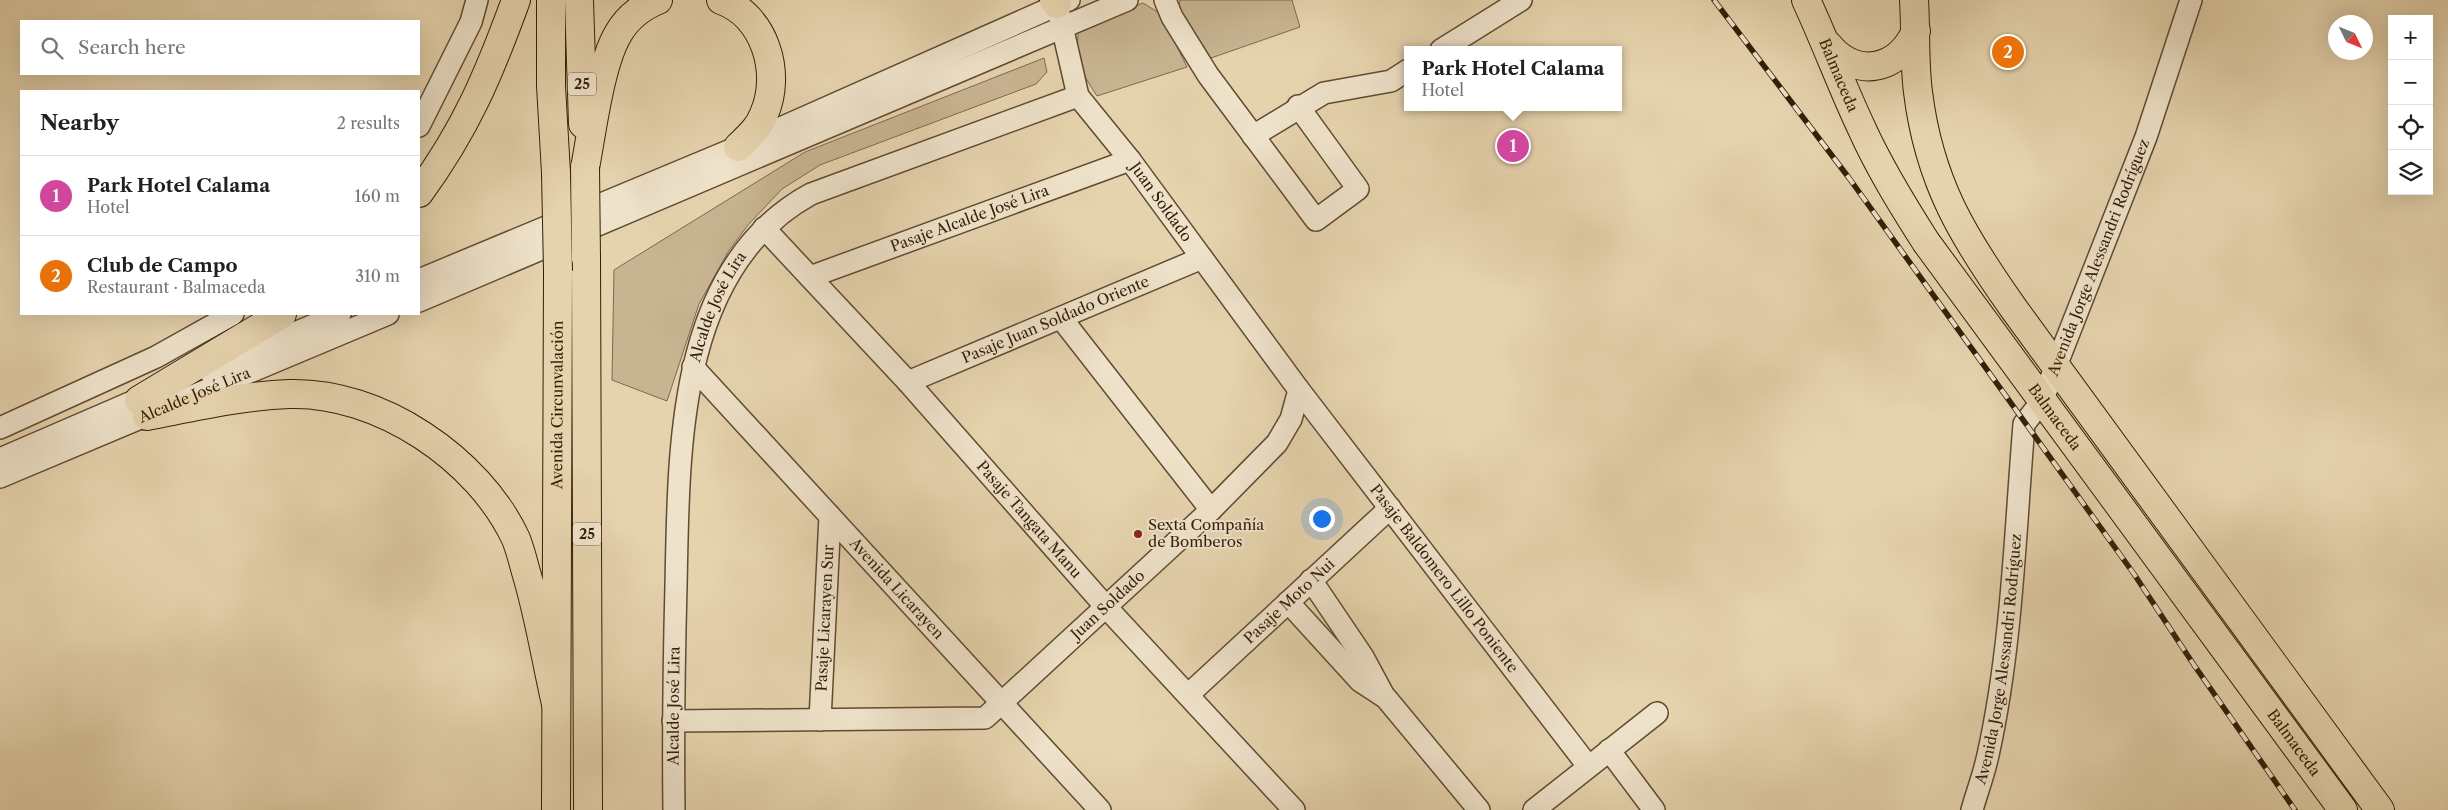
<!DOCTYPE html>
<meta charset="utf-8">
<style>
body{margin:0;font-family:"Libre Caslon Text",serif;background:#f2f2f2;color:#202124}
.controls{position:absolute;right:15px;top:15px;display:grid;overflow:hidden;border-radius:0px;box-shadow:0 5px 20px #0002}
.controls button{width:45px;height:45px;display:grid;place-items:center;padding:0;border:0;border-bottom:1px solid #e0e0e0;background:#fff;color:#202124;font:25px sans-serif}
.compass{position:absolute;left:2328px;top:15px;width:45px;height:45px;border-radius:50%;background:#fff;box-shadow:0 5px 20px #0002;rotate:133deg}
.you{position:absolute;left:1321px;top:518px;width:18px;height:18px;margin:-12px;border:4px solid #fff;border-radius:50%;background:#1a73e8;box-shadow:0 0 0 8px #1a73e833}
.badge{display:grid;place-items:center;width:32px;height:32px;border-radius:50%;background:#8f2418;color:#fff;font-size:16px;font-weight:700}
.pin{position:absolute;translate:-50% -50%;border:2px solid #fff;box-shadow:0 1px 5px #0006}
.popup{position:absolute;left:1404px;top:46px;width:218px;height:65px;box-sizing:border-box;display:grid;place-content:center;border-radius:0px;background:#fff;filter:drop-shadow(0 1px 4px #0005);font-size:16px;white-space:nowrap;color:#757577}
.popup b{font-size:19px;color:#202124}
.popup::after{content:'';position:absolute;left:50%;top:100%;margin-left:-10px;border:10px solid transparent;border-top-color:#fff}
.list{margin:0;padding:0;list-style:none}
h2{display:flex;justify-content:space-between;align-items:center;height:65px;margin:0;padding:0 20px;font-size:21px}
h2 small{font-size:16px;font-weight:400;color:#757577}
.list li{display:grid;grid-template-columns:32px 1fr auto;gap:15px;align-items:center;box-sizing:border-box;height:80px;padding:0 20px;border-top:1px solid #e0e0e0}
.list b{display:block;font-size:19px;white-space:nowrap}
.list p{margin:0;font-size:16px;white-space:nowrap;color:#757577}
.list em{font-size:16px;font-style:normal;color:#757577}
.icon{flex:none;width:28px;height:28px;fill:none;stroke:currentColor;stroke-width:2;stroke-linecap:round;stroke-linejoin:round}
.map{position:relative;flex:none;width:2448px;height:810px;overflow:hidden}
.search{position:absolute;background:#fff;box-shadow:0 5px 20px #0002;left:20px;top:20px;width:400px;height:55px;display:flex;align-items:center;gap:12px;box-sizing:border-box;padding:0 18px;border-radius:0px;color:#757577;font-size:19px}
.panel{position:absolute;background:#fff;box-shadow:0 5px 20px #0002;left:20px;top:90px;width:400px;height:225px;border-radius:0px}
.map>svg:first-child{display:block}
</style>
<div class="map">
<svg width="2448" height="810" viewBox="0 0 2448 810">
<rect width="100%" height="100%" fill="#e5d3ad"/>
<filter id="stains"><feTurbulence type="fractalNoise" baseFrequency=".004" numOctaves="4"/><feColorMatrix values="0 0 0 0 .2 0 0 0 0 .09 0 0 0 0 .02 0 0 0 .5 -.17"/></filter>
<radialGradient id="worn" r=".72"><stop offset=".6" stop-color="#630" stop-opacity="0"/><stop offset="1" stop-color="#630" stop-opacity=".3"/></radialGradient>
<g fill="#c7b491" stroke="#7d694c">
<path d="M1180,0h112l8,27 -89,31 -33,-51z"/>
<path d="M1143,3l18,11 26,53 -90,29c-18,-27 -22,-38 -18,-70z"/>
<path d="M1044,58l3,14 -11,12 -216,81 -38,24 -34,36 -20,27 -29,52 -32,97 -55,-21 2,-110 191,-118z"/>
</g>
<g fill="none" stroke-linecap="round" stroke-linejoin="round">
<defs>
<g id="minor">
<path d="M1165,0l7,17 36,58 108,145 42,-31 -60,-83"/>
<path d="M1441,50l80,-50"/>
<path d="M419,126l52,-104 6,-22"/>
<path d="M1253,136l71,-43 67,-12 17,-11"/>
<path id="s1" d="M764,228l144,154 198,225 188,203"/>
<path id="s2" d="M810,277l320,-117"/>
<path d="M419,280l319,-133 331,-147"/>
<path d="M419,301l708,-301"/>
<path d="M1061,318l150,192"/>
<path id="s3" d="M693,367l407,443"/>
<path d="M207,370l133,-56"/>
<path id="s4" d="M908,382l294,-124"/>
<path id="s5" d="M1299,390l289,376"/>
<path d="M0,428l156,-71 77,-43"/>
<path d="M0,459l153,-66"/>
<path id="s6" d="M0,477l388,-163"/>
<path d="M1311,580l52,77 21,39"/>
<path d="M1288,602l72,79 26,17 93,112"/>
<path id="s7" d="M1188,695l202,-187"/>
<path id="s8" d="M820,720l10,-204"/>
<path id="s9" d="M673,721l312,-3 226,-208 66,-67 14,-24 8,-29 -169,-230 -52,-64 -21,-92"/>
<path d="M1609,750l45,60"/>
<path id="s10" d="M674,810c-1,-75 0,-149 2,-224 3,-133 -1,-318 135,-392l267,-98"/>
<path d="M1534,810l123,-97"/>
<path id="s11" d="M1972,810c5,-18 12,-36 16,-55 24,-108 27,-221 36,-331l18,-23 14,-35 90,-229 45,-137"/>
</g>
<g id="major">
<path id="s12" d="M1806,0c20,43 36,87 56,129 18,40 41,77 64,113l417,568"/>
<path d="M1914,0c2,31 0,61 4,92 11,90 45,145 96,217l366,501"/>
<path d="M1828,45c28,34 70,26 88,-14"/>
</g>
<g id="highway">
<path d="M551,0v86l5,87"/>
<path d="M579,0l4,124"/>
<path d="M721,0c44,16 61,73 43,114 -5,14 -16,23 -26,33"/>
<path d="M1054,0l3,4"/>
<path d="M585,168c7,-37 15,-103 33,-134 9,-16 23,-27 40,-34"/>
<path d="M419,193c47,-64 70,-119 97,-193"/>
<path d="M586,258l2,552"/>
<path d="M139,400l143,-86"/>
<path d="M147,416c47,-9 94,-20 142,-22 90,-3 190,65 227,145 4,10 7,22 10,33 13,43 20,88 30,132"/>
<path id="s13" d="M556,810l2,-539"/>
</g>
</defs>
<use href="#minor" stroke="#604b30" stroke-width="24"/>
<use href="#major" stroke="#331e06" stroke-width="30"/>
<use href="#highway" stroke="#331e06" stroke-width="30"/>
<use href="#minor" stroke="#eee2ca" stroke-width="21"/>
<use href="#major" stroke="#e5d3ad" stroke-width="28"/>
<use href="#highway" stroke="#e5d3ad" stroke-width="28"/>
<defs>
<path id="rail" d="M1714,0l135,178 285,396 60,91 101,145"/>
</defs>
<use href="#rail" stroke="#331e06" stroke-width="5.5"/>
<use href="#rail" stroke="#eee2ca" stroke-width="4" stroke-dasharray="11" stroke-linecap="butt"/>
<defs>
<g id="highway-bridge">
<path d="M585,167l1,91"/>
<path d="M556,173l2,98"/>
</g>
</defs>
<use href="#highway-bridge" stroke="#331e06" stroke-width="30" stroke-linecap="butt"/>
<use href="#highway-bridge" stroke="#e5d3ad" stroke-width="28"/>
</g>
<circle fill="#8f2418" stroke="#eee2ca" stroke-width="2" cx="1138" cy="534" r="5"/>
<g text-anchor="middle" stroke-width="4" stroke-linejoin="round" paint-order="stroke">
<g fill="#eee2ca" stroke="#6b5941" stroke-width="1">
<rect x="568" y="72.5" width="28" height="23" rx="4"/>
<rect x="573" y="522.5" width="28" height="23" rx="4"/>
</g>
<g font-size="14" font-weight="bold" fill="#331e06">
<text x="582" y="89">25</text>
<text x="587" y="539">25</text>
</g>
<g font-size="15" fill="#331e06" stroke="#eee2ca">
<text dy="5" stroke="none"><textPath href="#s12" startOffset="82">Balmaceda</textPath></text>
<text transform="translate(1161 202) rotate(54)" y="5">Juan Soldado</text>
<text dy="5" stroke="none"><textPath href="#s2" startOffset="170">Pasaje Alcalde José Lira</textPath></text>
<text dy="5" stroke="none"><textPath href="#s11" startOffset="574">Avenida Jorge Alessandri Rodríguez</textPath></text>
<text dy="5" stroke="none"><textPath href="#s10" startOffset="509">Alcalde José Lira</textPath></text>
<text dy="5" stroke="none"><textPath href="#s4" startOffset="160">Pasaje Juan Soldado Oriente</textPath></text>
<text dy="5" stroke="none"><textPath href="#s6" startOffset="211">Alcalde José Lira</textPath></text>
<text dy="5" stroke="none"><textPath href="#s13" startOffset="405">Avenida Circunvalación</textPath></text>
<text dy="5" stroke="none"><textPath href="#s12" startOffset="488">Balmaceda</textPath></text>
<text dy="5" stroke="none"><textPath href="#s1" startOffset="394">Pasaje Tangata Manu</textPath></text>
<text dy="5" stroke="none"><textPath href="#s5" startOffset="238">Pasaje Baldomero Lillo Poniente</textPath></text>
<text dy="5" stroke="none"><textPath href="#s3" startOffset="301">Avenida Licarayen</textPath></text>
<text dy="5" stroke="none"><textPath href="#s7" startOffset="138">Pasaje Moto Nui</textPath></text>
<text dy="5" stroke="none"><textPath href="#s9" startOffset="479">Juan Soldado</textPath></text>
<text dy="5" stroke="none"><textPath href="#s8" startOffset="102">Pasaje Licarayen Sur</textPath></text>
<text dy="5" stroke="none"><textPath href="#s11" startOffset="154">Avenida Jorge Alessandri Rodríguez</textPath></text>
<text dy="5" stroke="none"><textPath href="#s10" startOffset="104">Alcalde José Lira</textPath></text>
<text dy="5" stroke="none"><textPath href="#s12" startOffset="892">Balmaceda</textPath></text>
</g>
<g font-size="15" fill="#331e06" stroke="#eee2ca" text-anchor="start">
<text x="1148" y="530">Sexta Compañía<tspan x="1148" dy="17">de Bomberos</tspan></text>
</g>
</g>
<rect width="100%" height="100%" filter="url(#stains)"/>
<rect width="100%" height="100%" fill="url(#worn)"/>
</svg>
<div class="controls">
<button>+</button>
<button>−</button>
<button><svg class="icon" aria-label="locate" viewBox="0 0 24 24"><circle cx="12" cy="12" r="6"/><path d="M12 2v4M12 18v4M2 12h4M18 12h4"/></svg></button>
<button><svg class="icon" aria-label="layers" viewBox="0 0 24 24"><path d="M12 4l9 5-9 5-9-5zM3 14l9 5 9-5"/></svg></button>
</div>
<svg class="compass" viewBox="-18 -18 36 36"><path d="M0-13l5 13h-10z" fill="#e53935"/><path d="M0 13l5-13h-10z" fill="#757577"/></svg>
<div class="you"></div>
<div class="pin badge" style="left:1513px;top:146px;background:#d1479c">1</div>
<div class="popup"><b>Park Hotel Calama</b>Hotel</div>
<div class="pin badge" style="left:2008px;top:52px;background:#e8710a">2</div>
<div class="search"><svg class="icon" aria-label="search" viewBox="0 0 24 24"><circle cx="10" cy="10" r="6"/><path d="M15 15l6 6"/></svg>Search here</div>
<section class="panel">
<h2>Nearby<small>2 results</small></h2>
<ul class="list">
<li><span class="badge" style="background:#d1479c">1</span><div><b>Park Hotel Calama</b><p>Hotel</p></div><em>160 m</em></li>
<li><span class="badge" style="background:#e8710a">2</span><div><b>Club de Campo</b><p>Restaurant · Balmaceda</p></div><em>310 m</em></li>
</ul>
</section>
</div>
